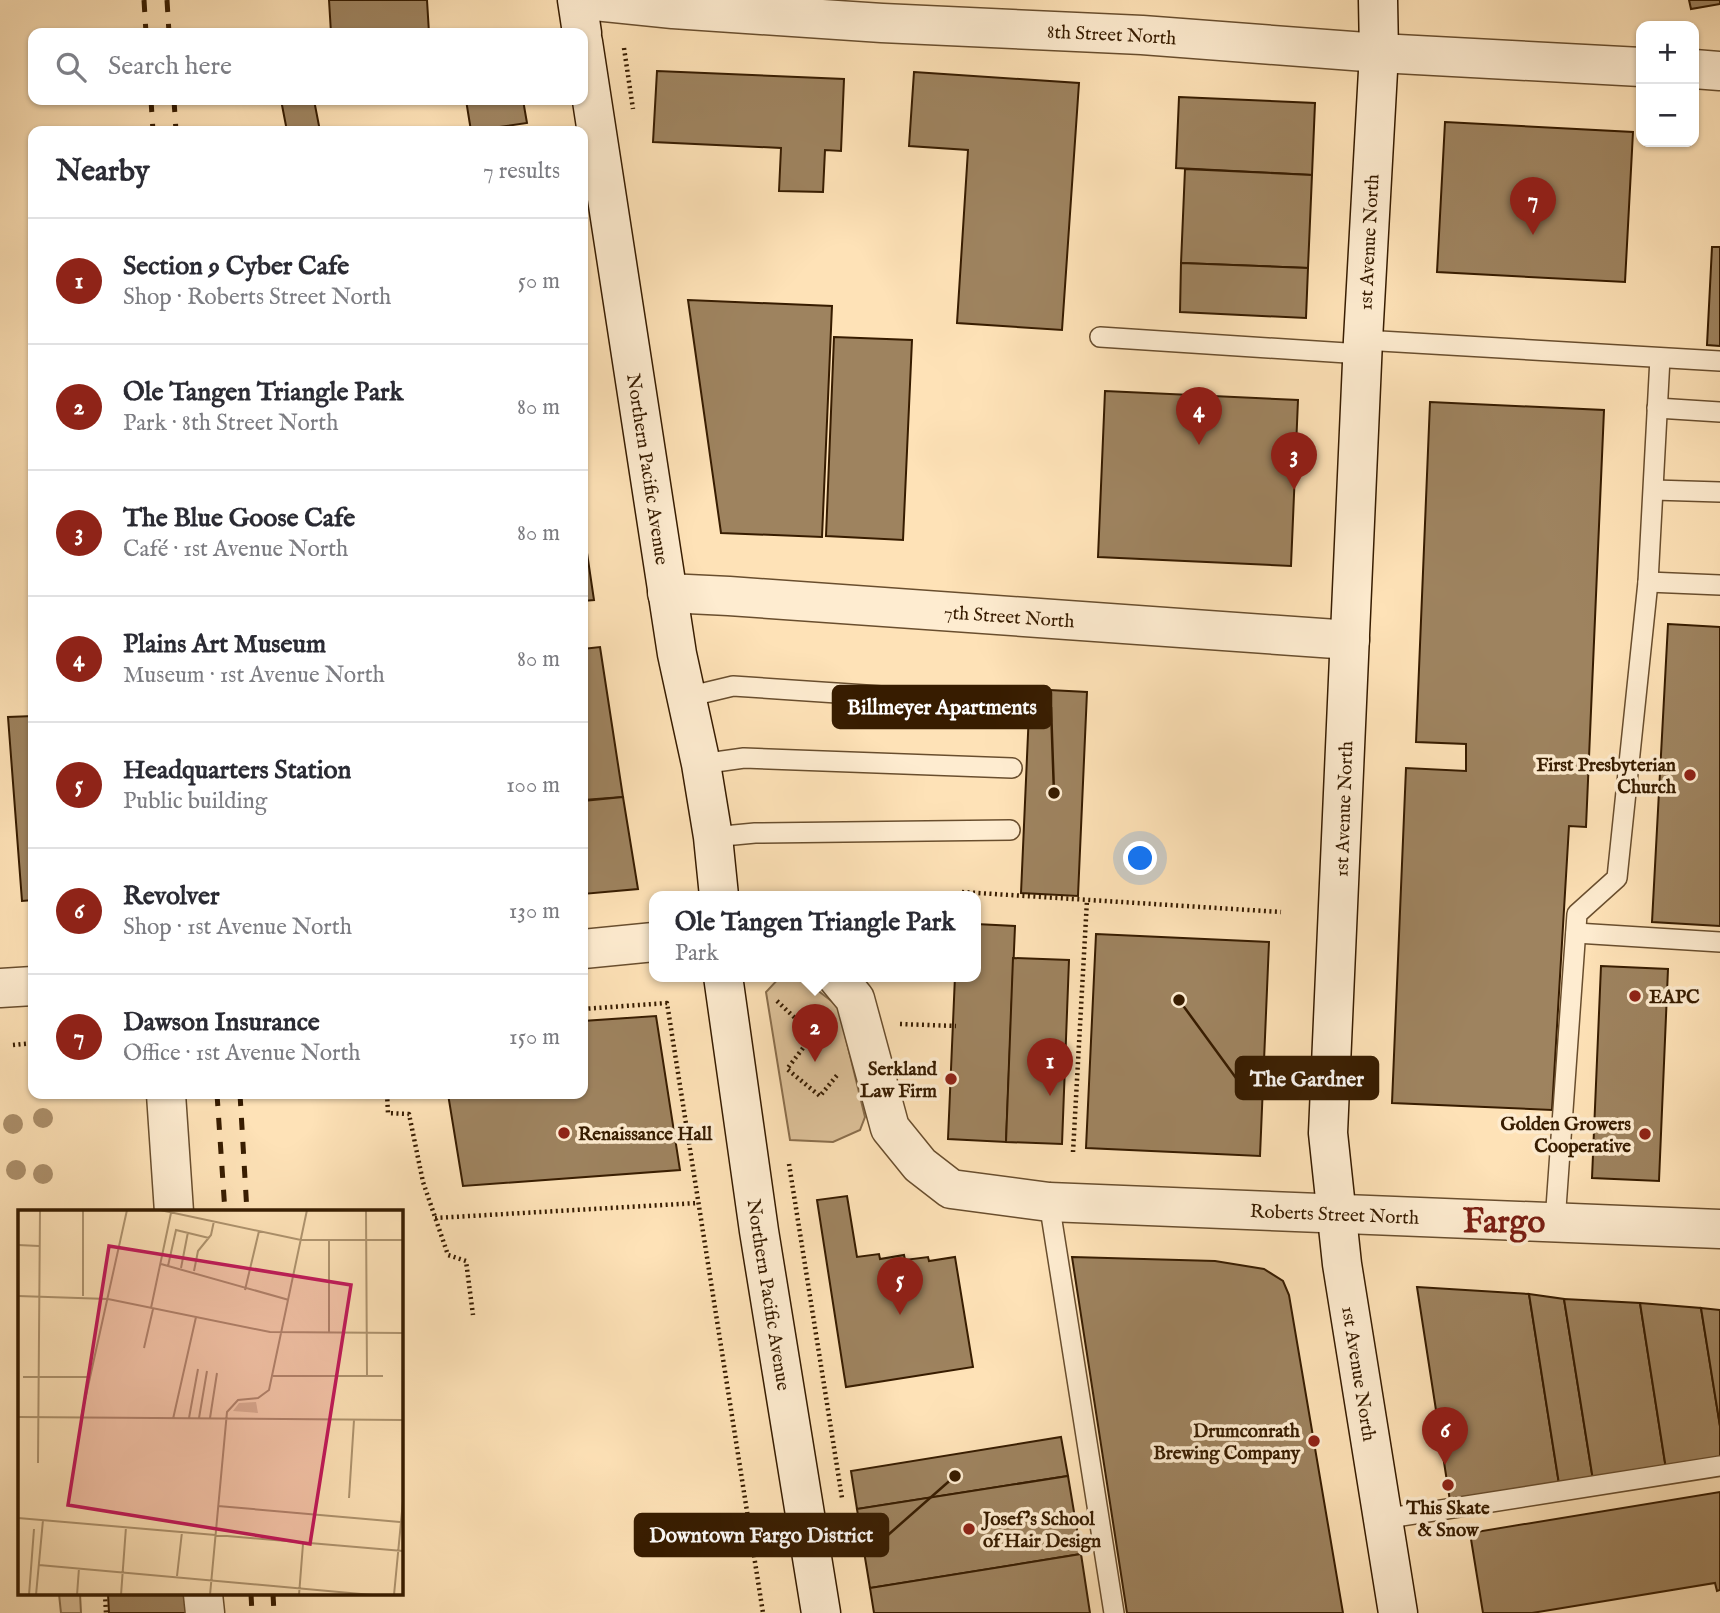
<!DOCTYPE html>
<meta charset="utf-8">
<style>
body{margin:0;font-family:"IM FELL English",serif;background:#f7f7f7;color:#2b2b33}
.controls{position:absolute;right:21px;top:21px;display:grid;overflow:hidden;border-radius:14px;box-shadow:0 2px 5px #0004}
.controls button{width:63px;height:63px;display:grid;place-items:center;padding:0;border:0;border-bottom:2px solid #e1e1e2;background:#fff;color:#2b2b33;font:35px sans-serif}
.you{position:absolute;left:1141px;top:859px;width:24px;height:24px;margin:-18px;border:5px solid #fff;border-radius:50%;background:#1a73e8;box-shadow:0 0 0 10px #1a73e833}
.badge{display:grid;place-items:center;width:46px;height:46px;border-radius:50%;background:#8f2418;color:#fff;font-size:23px;font-weight:700}
.pin{position:absolute;translate:-50% -58px;filter:drop-shadow(0 2px 4px #0008)}
.pin::after{content:'';position:absolute;top:37px;width:24px;height:21px;background:inherit;clip-path:polygon(0 0,100% 0,50% 100%)}
.popup{position:absolute;left:649px;top:891px;width:332px;height:91px;box-sizing:border-box;display:grid;place-content:center;border-radius:14px;background:#fff;filter:drop-shadow(0 2px 5px #0005);font-size:23px;white-space:nowrap;color:#7c7c81}
.popup b{font-size:26px;color:#2b2b33}
.popup::after{content:'';position:absolute;left:50%;top:100%;margin-left:-14px;border:14px solid transparent;border-top-color:#fff}
.list{margin:0;padding:0;list-style:none}
h2{display:flex;justify-content:space-between;align-items:center;height:91px;margin:0;padding:0 28px;font-size:30px}
h2 small{font-size:23px;font-weight:400;color:#7c7c81}
.list li{display:grid;grid-template-columns:46px 1fr auto;gap:21px;align-items:center;box-sizing:border-box;height:126px;padding:0 28px;border-top:2px solid #e1e1e2}
.list b{display:block;font-size:26px;white-space:nowrap}
.list p{margin:0;font-size:23px;white-space:nowrap;color:#7c7c81}
.list em{font-size:23px;font-style:normal;color:#7c7c81}
.icon{flex:none;width:38px;height:38px;fill:none;stroke:currentColor;stroke-width:2;stroke-linecap:round;stroke-linejoin:round}
.map{position:relative;flex:none;width:1720px;height:1613px;overflow:hidden}
.search{position:absolute;background:#fff;box-shadow:0 2px 5px #0004;left:28px;top:28px;width:560px;height:77px;display:flex;align-items:center;gap:18px;box-sizing:border-box;padding:0 24px;border-radius:14px;color:#7c7c81;font-size:26px}
.panel{position:absolute;background:#fff;box-shadow:0 2px 5px #0004;left:28px;top:126px;width:560px;height:973px;border-radius:14px}
.map>svg:first-child{display:block}
</style>
<div class="map">
<svg width="1720" height="1613" viewBox="0 0 1720 1613">
<rect width="100%" height="100%" fill="#fee2b7"/>
<filter id="stains"><feTurbulence type="fractalNoise" baseFrequency=".00286" numOctaves="4"/><feColorMatrix values="0 0 0 0 .2 0 0 0 0 .09 0 0 0 0 .02 0 0 0 .5 -.17"/></filter>
<radialGradient id="worn" r=".72"><stop offset=".6" stop-color="#630" stop-opacity="0"/><stop offset="1" stop-color="#630" stop-opacity=".3"/></radialGradient>
<g fill="#dcc098" stroke="#8a6e4c" stroke-width="2">
<path d="M781,976l23,4 34,26 27,111 -5,13 -27,12 -43,-2 -24,-148z"/>
<path d="M59,1594h21l1,19h-20z"/>
</g>
<g fill="#9e835f" stroke="#371c00" stroke-width="2">
<path d="M329,0h98l2,33h-98z"/>
<path d="M1689,0h31v4l-29,5z"/>
<path d="M657,71l187,8 -3,72 -16,-1 -2,42 -44,-1 2,-43 -128,-6z"/>
<path d="M914,72l165,11 -17,247 -105,-7 11,-173 -59,-4z"/>
<path d="M1179,97l136,6 -3,72 -136,-7z"/>
<path d="M281,100h33l6,31h-33z"/>
<path d="M349,100h49l-49,3z"/>
<path d="M466,100h57l4,23 -56,8z"/>
<path d="M1445,122l188,10 -8,150 -188,-10z"/>
<path d="M1185,169l127,6 -4,93 -127,-5z"/>
<path d="M1712,247h8v99l-13,-1z"/>
<path d="M1181,263l127,5 -2,50 -126,-6z"/>
<path d="M688,300l144,6 -10,231 -101,-4z"/>
<path d="M834,337l78,3 -9,200 -77,-4z"/>
<path d="M1105,391l193,9 -7,166 -193,-9z"/>
<path d="M1430,402l174,8 -18,417 -17,-1 -17,284 -160,-7 14,-335 60,3v-27l-50,-2z"/>
<path d="M583,526l11,74 -11,1z"/>
<path d="M1668,624l52,3v299l-68,-4z"/>
<path d="M600,647l23,150 -40,3v-151z"/>
<path d="M1030,689l57,3 -9,204 -57,-3z"/>
<path d="M33,716v184l-11,1 -14,-184z"/>
<path d="M623,797l15,92 -55,5v-93z"/>
<path d="M976,924l39,2 -9,216 -58,-3 7,-163h21z"/>
<path d="M1096,934l173,8 -9,214 -174,-8z"/>
<path d="M1013,958l56,2 -7,184 -56,-2z"/>
<path d="M1601,966l67,3 -9,212 -67,-3z"/>
<path d="M656,1016l24,154 -217,16 -15,-92h135v-73z"/>
<path d="M847,1196l10,61 22,-3 1,5 24,-4 1,5 23,-3 1,4 26,-4 18,110 -127,20 -29,-187z"/>
<path d="M1072,1257l143,4 49,8 19,12 6,14 54,318h-216z"/>
<path d="M1417,1287l112,7 30,190 -109,17z"/>
<path d="M1529,1294l35,5 29,181 -34,4z"/>
<path d="M1564,1299l76,4 26,166 -73,11z"/>
<path d="M1640,1303l61,5 19,118v34l-54,9z"/>
<path d="M1701,1308l19,2v116z"/>
<path d="M1061,1437l7,39 -211,33 -6,-38z"/>
<path d="M1068,1476l13,78 -211,34 -13,-79z"/>
<path d="M1720,1492v98l-3,1 -2,-8 -183,30h-49l-13,-80z"/>
<path d="M1081,1554l9,59h-216l-4,-25z"/>
<path d="M108,1594h91l2,19h-92z"/>
</g>
<g fill="none" stroke-linecap="round" stroke-linejoin="round">
<defs>
<g id="lane">
<path d="M1100,337l262,17"/>
<path d="M1363,340l357,21"/>
<path d="M1657,408l63,4"/>
<path d="M1654,490l66,2"/>
<path d="M1648,582l72,3"/>
<path d="M687,697l46,-11 282,19"/>
<path d="M701,764l43,-6 268,10"/>
<path d="M713,837l42,-4 255,-3"/>
<path d="M1576,933l144,9"/>
<path d="M1049,1202l65,411"/>
<path d="M1555,1222l22,-308 40,-36 31,-296 12,-224"/>
<path d="M1383,1519l337,-53"/>
</g>
<g id="street">
<path id="s1" d="M585,0l88,9 209,14 260,12 237,18 262,14"/>
<path d="M1694,69l26,2"/>
<path id="s2" d="M667,593l62,3 621,44"/>
<path d="M583,949l71,-7"/>
<path id="s3" d="M836,976l19,23 35,129 30,37 31,24 98,13 671,27"/>
<path d="M0,988l33,-2"/>
<path d="M166,1094l8,118"/>
<path d="M203,1594l2,19"/>
</g>
<g id="secondary">
<path d="M577,0l5,33"/>
<path id="s4" d="M1378,0l1,53 -16,287 -35,793 14,131 56,349"/>
<path id="s5" d="M583,42l94,612 24,110 12,73 6,59"/>
<path id="s6" d="M723,976l36,255 62,382"/>
</g>
</defs>
<use href="#lane" stroke="#694e2e" stroke-width="22"/>
<use href="#street" stroke="#694e2e" stroke-width="41"/>
<use href="#secondary" stroke="#371c00" stroke-width="41"/>
<g stroke="#371c00" stroke-width="4.5" stroke-dasharray="2 3.5" stroke-linecap="butt">
<path d="M624,48l9,61"/>
<path d="M962,892l319,20"/>
<path d="M777,1001l36,34 -26,34 33,27 18,-22"/>
<path d="M583,1009l84,-6 96,610"/>
<path d="M900,1024l56,2"/>
<path d="M813,1035l3,-4 12,11"/>
<path d="M13,1045l20,-2"/>
<path d="M387,1094l1,19 21,1 14,68 25,73 18,6 7,54"/>
<path d="M1073,1152l14,-252"/>
<path d="M789,1164l53,334"/>
<path d="M435,1218l263,-15"/>
<path d="M105,1594l1,19"/>
</g>
<use href="#lane" stroke="#feecd0" stroke-width="19"/>
<use href="#street" stroke="#feecd0" stroke-width="38"/>
<use href="#secondary" stroke="#feecd0" stroke-width="38"/>
<g stroke="#371c00" stroke-width="5" stroke-dasharray="12 12" stroke-linecap="butt">
<path d="M144,0l2,33"/>
<path d="M167,0l2,33"/>
<path d="M151,100l2,31"/>
<path d="M174,100l2,31"/>
<path d="M217,1094l8,118"/>
<path d="M240,1094l7,118"/>
<path d="M251,1594l1,19"/>
<path d="M273,1594l1,19"/>
</g>
</g>
<g fill="#ac906c">
<circle cx="43" cy="1118" r="10"/>
<circle cx="13" cy="1124" r="10"/>
<circle cx="16" cy="1170" r="10"/>
<circle cx="43" cy="1174" r="10"/>
</g>
<g fill="#8f2418" stroke="#feecd0" stroke-width="2.5">
<circle cx="1690" cy="775" r="7"/>
<circle cx="1635" cy="996" r="7"/>
<circle cx="951" cy="1079" r="7"/>
<circle cx="564" cy="1133" r="7"/>
<circle cx="1645" cy="1134" r="7"/>
<circle cx="1314" cy="1441" r="7"/>
<circle cx="1448" cy="1485" r="7"/>
<circle cx="969" cy="1529" r="7"/>
</g>
<g text-anchor="middle" stroke-width="7" stroke-linejoin="round" paint-order="stroke">
<g font-size="19" fill="#371c00" stroke="#feecd0">
<text dy="7" stroke="none"><textPath href="#s1" startOffset="528">8th Street North</textPath></text>
<text transform="translate(1368 242) rotate(-87)" y="7">1st Avenue North</text>
<text dy="7" stroke="none"><textPath href="#s5" startOffset="432">Northern Pacific Avenue</textPath></text>
<text dy="7" stroke="none"><textPath href="#s2" startOffset="343">7th Street North</textPath></text>
<text transform="translate(1343 809) rotate(-88)" y="7">1st Avenue North</text>
<text dy="7" stroke="none"><textPath href="#s3" startOffset="635">Roberts Street North</textPath></text>
<text dy="7" stroke="none"><textPath href="#s6" startOffset="322">Northern Pacific Avenue</textPath></text>
<text dy="7" stroke="none"><textPath href="#s4" startOffset="1377">1st Avenue North</textPath></text>
</g>
<g font-size="19" font-weight="bold" fill="#371c00" stroke="#feecd0" text-anchor="end">
<text x="1676" y="771">First Presbyterian<tspan x="1676" dy="22">Church</tspan></text>
<text x="1649" y="1003" text-anchor="start">EAPC</text>
<text x="937" y="1075">Serkland<tspan x="937" dy="22">Law Firm</tspan></text>
<text x="1631" y="1130">Golden Growers<tspan x="1631" dy="22">Cooperative</tspan></text>
<text x="578" y="1140" text-anchor="start">Renaissance Hall</text>
<text x="1300" y="1437">Drumconrath<tspan x="1300" dy="22">Brewing Company</tspan></text>
<text x="1448" y="1514" text-anchor="middle">This Skate<tspan x="1448" dy="22">&amp; Snow</tspan></text>
<text x="983" y="1525" text-anchor="start">Josef's School<tspan x="983" dy="22">of Hair Design</tspan></text>
</g>
<g font-size="33" font-weight="bold" fill="#7a1f14" stroke="#feecd0">
<text x="1504" y="1232">Fargo</text>
</g>
</g>
<g transform="translate(18 1210)">
<rect width="385" height="385" fill="#fee2b7"/>
<path d="M238,192l2,11 -25,-2 6,-8z" fill="#dcc098"/>
<path fill="none" stroke="#ae936e" stroke-width="2" d="M142,0l141,30h102M348,0l1,166M0,35l21,1M143,54l128,36M150,56l8,-36 33,8M163,58l7,-36M176,61l4,-20 13,-16 3,-14M227,80l14,-59M0,86l90,3 162,33 133,1M65,86v-86M133,98l20,-95M311,123v-93M126,138l9,-39M255,166h110M5,167h68M0,207l385,3M63,208l46,-208M171,208l9,-49M181,208l8,-47M192,208l7,-45M155,209l23,-102M20,253l2,-253M331,288l5,-78M200,296l182,16M0,308l385,33M21,355l333,30M159,366l5,-44M11,385l5,-66M18,385l7,-75M59,385l2,-27M103,385l5,-68M192,385l17,-183 11,-12 20,-2 11,-8 38,-180M281,385l4,-51M376,385l9,-94"/>
<path fill="#c2185b" fill-opacity="0.15" stroke="#c2185b" stroke-width="3.5" d="M91,36l242,39 -41,259 -242,-39z"/>
<rect width="385" height="385" fill="none" stroke="#371c00" stroke-width="3.5"/>
</g>
<path fill="none" stroke="#371c00" stroke-width="2.5" d="M1054 793L1051 707M1179 1000L1236 1078M955 1476L888 1535"/>
<g fill="#371c00" stroke="#feecd0" stroke-width="2.5">
<circle cx="1054" cy="793" r="7"/>
<circle cx="1179" cy="1000" r="7"/>
<circle cx="955" cy="1476" r="7"/>
</g>
<g fill="#371c00" stroke="#371c00" stroke-width="2.5">
<rect x="833" y="686" width="218" height="42" rx="7"/>
<rect x="1236" y="1057" width="142" height="42" rx="7"/>
<rect x="635" y="1514" width="253" height="42" rx="7"/>
</g>
<g font-size="21" text-anchor="middle" font-weight="bold" fill="#fff">
<text x="942" y="714">Billmeyer Apartments</text>
<text x="1307" y="1086">The Gardner</text>
<text x="761" y="1542">Downtown Fargo District</text>
</g>
<rect width="100%" height="100%" filter="url(#stains)"/>
<rect width="100%" height="100%" fill="url(#worn)"/>
</svg>
<div class="controls">
<button>+</button>
<button>−</button>
</div>
<div class="you"></div>
<div class="pin badge" style="left:1050px;top:1096px">1</div>
<div class="pin badge" style="left:815px;top:1062px">2</div>
<div class="popup"><b>Ole Tangen Triangle Park</b>Park</div>
<div class="pin badge" style="left:1294px;top:490px">3</div>
<div class="pin badge" style="left:1199px;top:445px">4</div>
<div class="pin badge" style="left:900px;top:1315px">5</div>
<div class="pin badge" style="left:1445px;top:1465px">6</div>
<div class="pin badge" style="left:1533px;top:235px">7</div>
<div class="search"><svg class="icon" aria-label="search" viewBox="0 0 24 24"><circle cx="10" cy="10" r="6"/><path d="M15 15l6 6"/></svg>Search here</div>
<section class="panel">
<h2>Nearby<small>7 results</small></h2>
<ul class="list">
<li><span class="badge">1</span><div><b>Section 9 Cyber Cafe</b><p>Shop · Roberts Street North</p></div><em>50 m</em></li>
<li><span class="badge">2</span><div><b>Ole Tangen Triangle Park</b><p>Park · 8th Street North</p></div><em>80 m</em></li>
<li><span class="badge">3</span><div><b>The Blue Goose Cafe</b><p>Café · 1st Avenue North</p></div><em>80 m</em></li>
<li><span class="badge">4</span><div><b>Plains Art Museum</b><p>Museum · 1st Avenue North</p></div><em>80 m</em></li>
<li><span class="badge">5</span><div><b>Headquarters Station</b><p>Public building</p></div><em>100 m</em></li>
<li><span class="badge">6</span><div><b>Revolver</b><p>Shop · 1st Avenue North</p></div><em>130 m</em></li>
<li><span class="badge">7</span><div><b>Dawson Insurance</b><p>Office · 1st Avenue North</p></div><em>150 m</em></li>
</ul>
</section>
</div>
